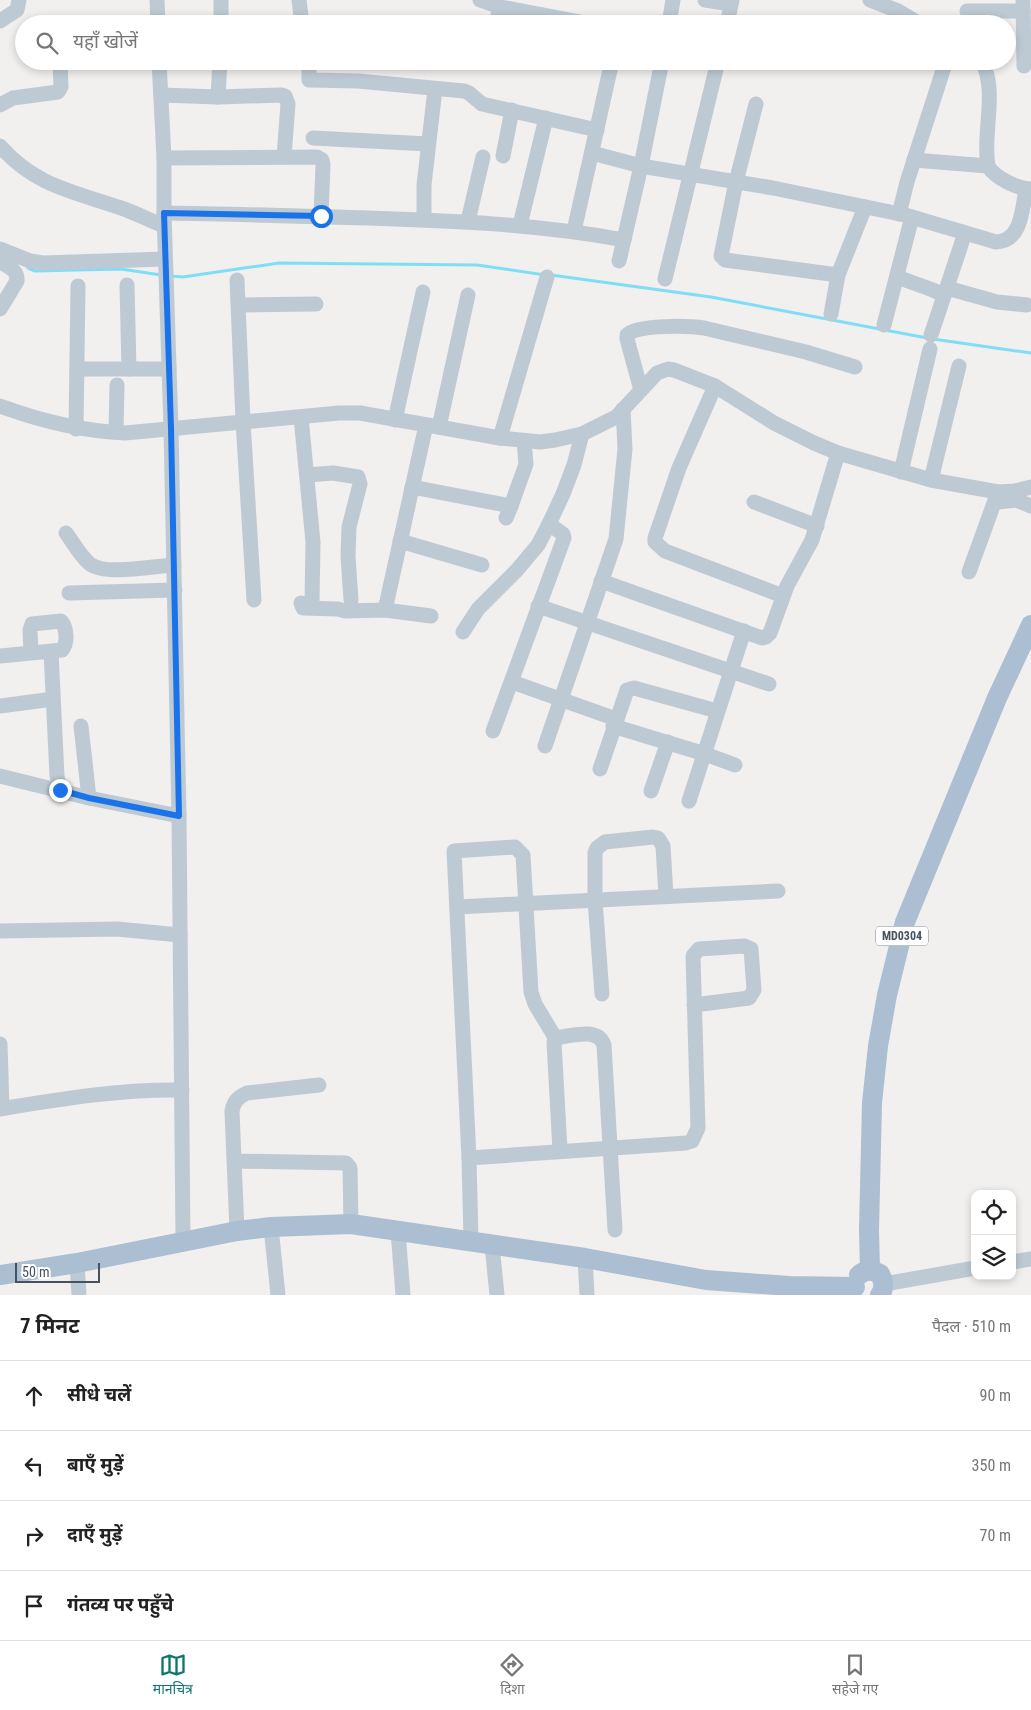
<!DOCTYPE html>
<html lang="hi">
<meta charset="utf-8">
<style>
body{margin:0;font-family:"Roboto Condensed","Noto Sans Devanagari",sans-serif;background:#f6f6f6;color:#222}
.controls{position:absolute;right:15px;bottom:15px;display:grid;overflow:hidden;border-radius:10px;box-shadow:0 2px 8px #0003}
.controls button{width:45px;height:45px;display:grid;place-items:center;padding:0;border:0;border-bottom:1px solid #e0e0e0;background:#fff;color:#222;font:25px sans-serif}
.scale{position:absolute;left:15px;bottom:12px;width:85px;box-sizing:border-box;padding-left:5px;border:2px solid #45525f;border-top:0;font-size:14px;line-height:18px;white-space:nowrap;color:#45525f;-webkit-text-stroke:4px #fff;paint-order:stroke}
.stop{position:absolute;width:15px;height:15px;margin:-11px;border:4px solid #1a73e8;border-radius:50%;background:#fff}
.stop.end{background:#1a73e8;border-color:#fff;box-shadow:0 1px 5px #0008}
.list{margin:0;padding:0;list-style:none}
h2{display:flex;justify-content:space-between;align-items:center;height:65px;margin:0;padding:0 20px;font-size:21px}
h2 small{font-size:16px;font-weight:400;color:#767676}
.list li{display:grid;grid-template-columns:32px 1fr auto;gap:15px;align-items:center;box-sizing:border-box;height:70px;padding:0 20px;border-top:1px solid #e0e0e0}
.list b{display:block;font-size:19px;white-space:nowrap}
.list em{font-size:16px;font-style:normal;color:#767676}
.icon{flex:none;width:28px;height:28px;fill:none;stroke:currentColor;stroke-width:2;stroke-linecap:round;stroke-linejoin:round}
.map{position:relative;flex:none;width:1031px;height:1295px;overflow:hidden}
.search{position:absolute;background:#fff;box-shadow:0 2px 8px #0003;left:15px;right:15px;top:15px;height:55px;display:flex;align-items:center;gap:12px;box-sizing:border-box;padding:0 18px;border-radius:28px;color:#767676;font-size:19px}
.sheet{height:345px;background:#fff}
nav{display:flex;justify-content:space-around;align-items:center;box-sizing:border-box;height:70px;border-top:1px solid #e0e0e0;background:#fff;font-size:14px;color:#767676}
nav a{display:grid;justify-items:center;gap:2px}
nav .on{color:#0f766e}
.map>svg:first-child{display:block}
</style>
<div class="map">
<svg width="1031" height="1295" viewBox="0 0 1031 1295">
<rect width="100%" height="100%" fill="#f2efef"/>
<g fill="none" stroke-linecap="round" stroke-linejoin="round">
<g stroke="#80ddf7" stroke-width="3">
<path d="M28,268l7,3 86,-2 40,6"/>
<path d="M551,275l160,22 216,41"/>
<path d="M170,276l13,1 96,-14 198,2 68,10"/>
<path d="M933,339l98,14"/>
</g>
<g stroke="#becad3" stroke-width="15">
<path d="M157,0l1,24"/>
<path d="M221,0v24"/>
<path d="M299,0l3,24"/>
<path d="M480,0l20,7 91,17"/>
<path d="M705,0l26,4"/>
<path d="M870,0l28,11 22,13"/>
<path d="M1023,0l1,66"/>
<path d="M967,11h56"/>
<path d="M0,21l17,-11 2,-10"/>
<path d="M496,24l4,-17"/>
<path d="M669,24l4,-24"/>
<path d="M727,24l5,-24"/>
<path d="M159,61l5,97v55l7,215 8,388 4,425"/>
<path d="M309,61v19l49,1 106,10 5,2 13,11 115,26"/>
<path d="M558,61l2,1"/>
<path d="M982,61c16,32 0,72 6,105 7,12 30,23 43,23"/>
<path d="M161,95l57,2 64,-2 3,1 3,8 -4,53"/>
<path d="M218,97l2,-36"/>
<path d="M756,104l-20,78 -15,74 4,4 113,15"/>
<path d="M0,105l13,-7 45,-6 3,-5 -1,-26"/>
<path d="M313,138l115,6"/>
<path d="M0,146c34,39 71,45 118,61 16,5 31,13 46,19"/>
<path d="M592,153l49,13 132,22 132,27 91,27c26,-1 26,-33 30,-53"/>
<path d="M503,156l9,-46"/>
<path d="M164,158l153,-1 5,3 1,4 -2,52"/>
<path d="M914,160l74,6"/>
<path d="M164,213c68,1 136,3 204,5 87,3 170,6 256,22"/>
<path d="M899,214l8,-32 39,-121"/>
<path d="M424,219v-34l11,-96"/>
<path d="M468,221l15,-64"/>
<path d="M520,225l26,-107"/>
<path d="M574,231l38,-170"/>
<path d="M0,249l30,12 13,2 122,-4"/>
<path d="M619,261l22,-95 21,-105"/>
<path d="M0,262c9,5 18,8 17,19l-17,28"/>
<path d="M897,277l36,13 8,4 6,-6 50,14 30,3"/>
<path d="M665,279l53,-218"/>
<path d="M237,280l6,141 11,179"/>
<path d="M127,285l2,84"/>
<path d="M239,305l77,-1"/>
<path d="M831,314l7,-39 27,-68"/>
<path d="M884,325l28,-108"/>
<path d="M931,335l34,-102"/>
<path d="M77,369h92"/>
<path d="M715,386l-36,82 -24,70v4l10,9 118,45"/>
<path d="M641,390l-14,-51v-4c9,-11 64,-9 77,-7l102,24 49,15"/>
<path d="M0,406c41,15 81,25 125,27l214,-20h21l140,25 40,4 15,-2 27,-6 34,-17 41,-44 11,-4 6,1 41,16 59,37 40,20 24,10 93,27 67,12 17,-1 16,-4"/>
<path d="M301,417l12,125 -1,61"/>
<path d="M395,420l28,-128"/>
<path d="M439,427l29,-132"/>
<path d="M76,429l2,-143"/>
<path d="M116,432l1,-47"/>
<path d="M500,438l47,-161"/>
<path d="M901,472l29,-123"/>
<path d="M307,475l26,-2 25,4 2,7 -11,43 -1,29 3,44"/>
<path d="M931,480l28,-114"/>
<path d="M412,487l99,19"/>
<path d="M754,502l63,24"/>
<path d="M999,502l17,-2 15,6"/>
<path d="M506,518l5,-12 15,-42 -2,-23"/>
<path d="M66,533c7,9 14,23 24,31 15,12 64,2 84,1"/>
<path d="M400,541l82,24"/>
<path d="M969,572l29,-80"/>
<path d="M601,581l161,57 4,-1 4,-4 17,-47 25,-46 26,-87"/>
<path d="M69,593l106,-3"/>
<path d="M301,603l2,5 35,1 7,2 40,-1 46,6"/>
<path d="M538,606l231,78"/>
<path d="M385,610l41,-185"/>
<path d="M463,632l15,-23 39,-39 21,-25 11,-21 14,-30 11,-29 8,-31"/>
<path d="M51,652l6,124 3,14"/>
<path d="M0,656l62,-6c6,-7 5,-22 -1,-29l-29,3 -2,6 1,23"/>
<path d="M512,682l104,37"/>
<path d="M0,706l53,-7"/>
<path d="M81,726l8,72"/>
<path d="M613,726l92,28 30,11"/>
<path d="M493,731l71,-193 -1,-4 -14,-10"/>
<path d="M545,746l71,-207 9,-90 -2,-40"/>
<path d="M600,769l27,-79 7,-2 83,23"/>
<path d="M0,776l89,22 90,18"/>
<path d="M651,791l17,-49"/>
<path d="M689,801l55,-170"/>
<path d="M457,907l321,-16"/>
<path d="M0,931l117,-2 63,6"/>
<path d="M602,994l-7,-94v-47l2,-5 8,-6 48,-5 5,1 5,8 3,50"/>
<path d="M0,1044l2,64"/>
<path d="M0,1109c60,-10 121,-20 182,-19"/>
<path d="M560,1150l-6,-108 2,-3 5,-2c14,-2 37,-9 43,8l11,185"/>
<path d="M469,1158l217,-15 6,-2 6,-13 -5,-172 6,-7 45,-3 7,3 3,41 -5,8 -55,7"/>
<path d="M235,1161l111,2 4,5 1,56"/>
<path d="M271,1227l7,68"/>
<path d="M237,1231l-5,-120c2,-10 6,-14 15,-18l72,-8"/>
<path d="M398,1231l5,64"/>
<path d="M471,1241l-2,-83 -15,-307 61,-4 8,8 8,137 4,12 21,35"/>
<path d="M492,1245l5,50"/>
<path d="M585,1258l2,37"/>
<path d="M1012,1262l19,-3"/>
<path d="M77,1263l2,32"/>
<path d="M884,1284l91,-16"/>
</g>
<g stroke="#acbed1" stroke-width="20">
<path d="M870,1270l-1,-40 3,-127 6,-57 9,-51 18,-73 92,-224 34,-73"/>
<path d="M0,1275l77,-12 160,-32 34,-4 80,-3 234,34 121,22 83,6 66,1"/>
<path d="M859,1275c7,-6 13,-5 21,-1 4,8 5,14 0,21"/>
</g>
</g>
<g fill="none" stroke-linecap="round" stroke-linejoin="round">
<path stroke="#1a73e8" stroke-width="6" d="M60,790l29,8 90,18 -8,-388 -7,-215 157,3"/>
</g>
<g text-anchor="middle" stroke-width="4.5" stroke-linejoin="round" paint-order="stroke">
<rect fill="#fff" stroke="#7d868f" stroke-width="1" x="876" y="926.5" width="52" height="19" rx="4"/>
<g font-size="12" font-weight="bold" fill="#45525f">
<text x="902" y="940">MD0304</text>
</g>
</g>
</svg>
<div class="controls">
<button><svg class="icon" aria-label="locate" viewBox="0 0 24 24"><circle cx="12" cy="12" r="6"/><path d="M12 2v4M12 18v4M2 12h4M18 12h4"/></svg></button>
<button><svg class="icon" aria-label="layers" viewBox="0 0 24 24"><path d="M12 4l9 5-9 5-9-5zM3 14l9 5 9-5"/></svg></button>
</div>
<div class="scale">50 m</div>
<div class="stop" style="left:321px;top:216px"></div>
<div class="stop end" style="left:60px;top:790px"></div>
<div class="search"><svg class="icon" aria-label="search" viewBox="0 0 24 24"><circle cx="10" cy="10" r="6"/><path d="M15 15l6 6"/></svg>यहाँ खोजें</div>
</div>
<section class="sheet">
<h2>7 मिनट<small>पैदल · 510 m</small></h2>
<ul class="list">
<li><svg class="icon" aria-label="ahead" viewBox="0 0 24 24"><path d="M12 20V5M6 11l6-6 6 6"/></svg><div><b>सीधे चलें</b></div><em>90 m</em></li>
<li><svg class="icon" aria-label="left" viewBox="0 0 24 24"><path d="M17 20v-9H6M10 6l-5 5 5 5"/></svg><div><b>बाएँ मुड़ें</b></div><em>350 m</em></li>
<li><svg class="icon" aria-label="right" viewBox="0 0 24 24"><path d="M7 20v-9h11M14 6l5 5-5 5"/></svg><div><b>दाएँ मुड़ें</b></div><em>70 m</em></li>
<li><svg class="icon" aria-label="arrive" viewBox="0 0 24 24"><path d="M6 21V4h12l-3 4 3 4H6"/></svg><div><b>गंतव्य पर पहुँचे</b></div></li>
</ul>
</section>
<nav>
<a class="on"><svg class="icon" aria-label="map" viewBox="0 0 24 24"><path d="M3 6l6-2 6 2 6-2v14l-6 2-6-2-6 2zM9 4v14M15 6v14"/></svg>मानचित्र</a>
<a><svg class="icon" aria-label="directions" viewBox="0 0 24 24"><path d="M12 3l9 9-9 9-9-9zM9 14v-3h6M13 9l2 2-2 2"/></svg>दिशा</a>
<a><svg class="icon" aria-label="saved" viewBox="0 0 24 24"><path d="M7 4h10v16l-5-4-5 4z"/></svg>सहेजे गए</a>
</nav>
